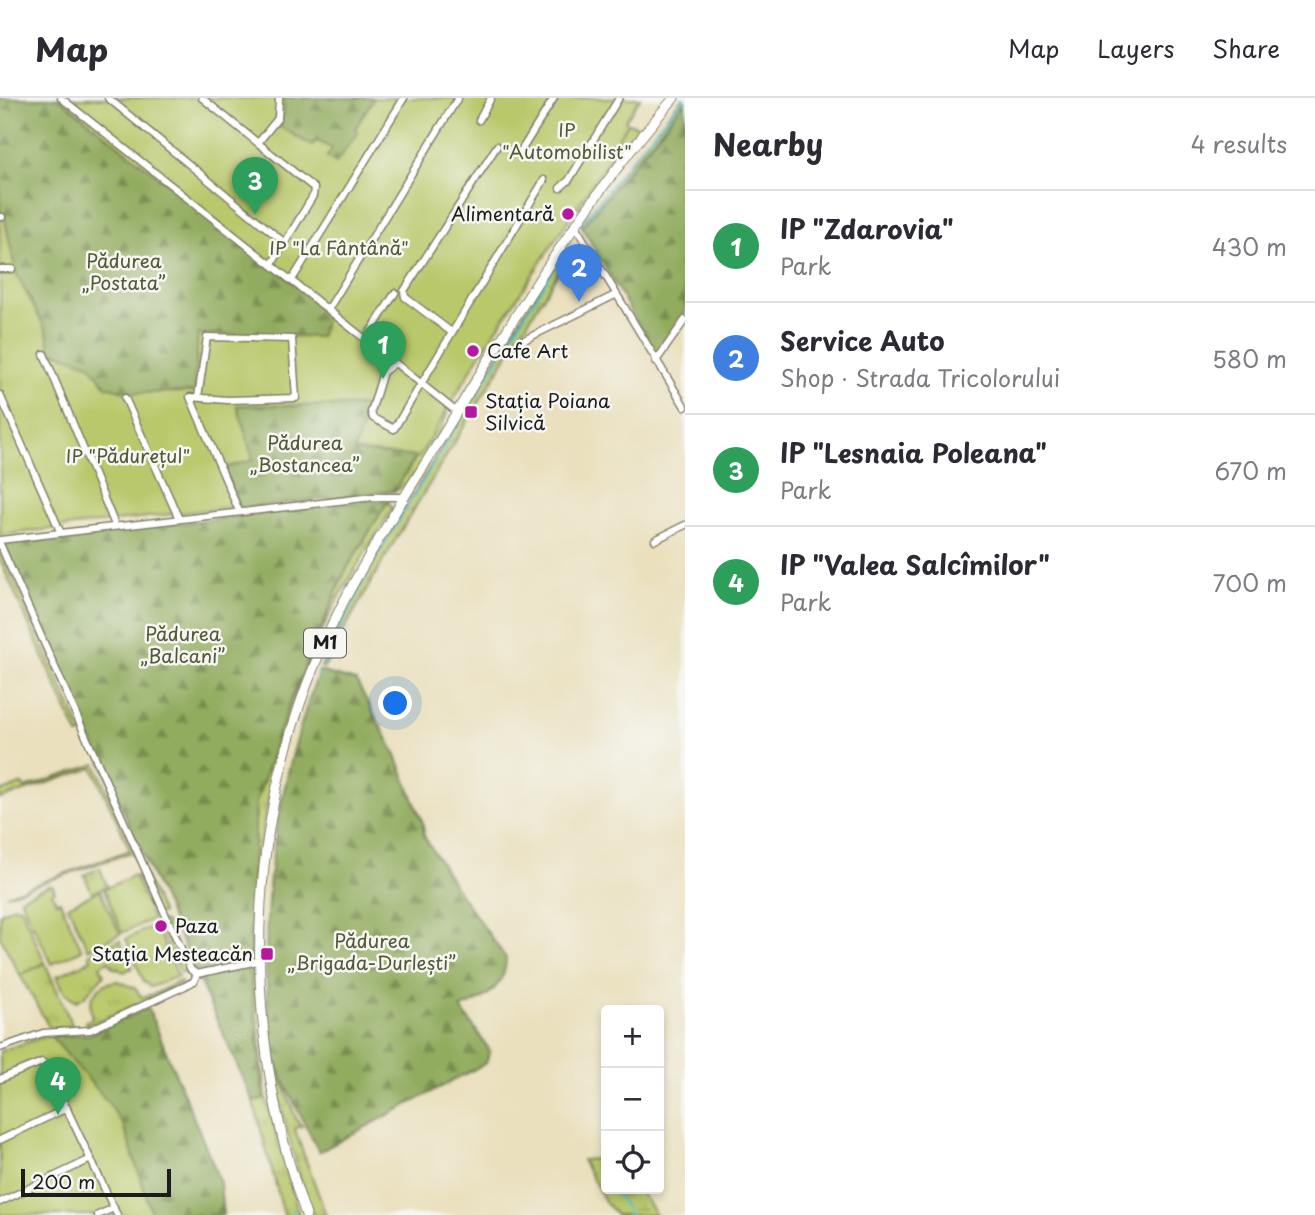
<!DOCTYPE html>
<meta charset="utf-8">
<style>
body{margin:0;font-family:"Playpen Sans",sans-serif;background:#f7f7f7;color:#2b2b33}
.controls{position:absolute;right:21px;bottom:21px;display:grid;overflow:hidden;border-radius:7px;box-shadow:0 4px 10px #0003}
.controls button{width:63px;height:63px;display:grid;place-items:center;padding:0;border:0;border-bottom:2px solid #e1e1e2;background:#fff;color:#2b2b33;font:35px sans-serif}
.scale{position:absolute;left:21px;bottom:18px;width:150px;box-sizing:border-box;padding-left:7px;border:4px solid #1c1c1c;border-top:0;font-size:19px;line-height:24px;white-space:nowrap;color:#1c1c1c;-webkit-text-stroke:5px #f6f6f2;paint-order:stroke}
.you{position:absolute;left:396px;top:606px;width:24px;height:24px;margin:-18px;border:5px solid #fff;border-radius:50%;background:#1a73e8;box-shadow:0 0 0 10px #1a73e833}
.badge{display:grid;place-items:center;width:46px;height:46px;border-radius:50%;background:#b5179e;color:#fff;font-size:23px;font-weight:700}
.pin{position:absolute;translate:-50% -58px;filter:drop-shadow(0 2px 4px #0008)}
.pin::after{content:'';position:absolute;top:37px;width:24px;height:21px;background:inherit;clip-path:polygon(0 0,100% 0,50% 100%)}
.list{margin:0;padding:0;list-style:none}
h2{display:flex;justify-content:space-between;align-items:center;height:91px;margin:0;padding:0 28px;font-size:30px}
h2 small{font-size:23px;font-weight:400;color:#7c7c81}
.list li{display:grid;grid-template-columns:46px 1fr auto;gap:21px;align-items:center;box-sizing:border-box;height:112px;padding:0 28px;border-top:2px solid #e1e1e2}
.list b{display:block;font-size:26px;white-space:nowrap}
.list p{margin:0;font-size:23px;white-space:nowrap;color:#7c7c81}
.list em{font-size:23px;font-style:normal;color:#7c7c81}
.icon{flex:none;width:38px;height:38px;fill:none;stroke:currentColor;stroke-width:2;stroke-linecap:round;stroke-linejoin:round}
.map{position:relative;flex:none;width:685px;height:1117px;overflow:hidden}
header{display:flex;align-items:center;gap:42px;box-sizing:border-box;height:98px;padding:0 35px;background:#fff;border-bottom:2px solid #e1e1e2}
header strong{font-size:33px}
nav{display:flex;gap:38px;margin-inline-start:auto;font-size:24px}
main{display:flex}
aside{flex:1;background:#fff}
.map>svg:first-child{display:block}
</style>
<header>
<strong>Map</strong>
<nav><a>Map</a><a>Layers</a><a>Share</a></nav>
</header>
<main>
<div class="map">
<svg width="685" height="1117" viewBox="0 0 685 1117">
<defs>
<pattern id="grass-tufts" width="24" height="20" patternUnits="userSpaceOnUse" patternTransform="scale(1.75)"><rect width="24" height="20" fill="#b9c86a"/><path d="M3 7l-1-3M5 7V3M7 7l1-3M15 17l-1-3M17 17v-4M19 17l1-3" fill="none" stroke="#9eab5b"/></pattern>
<pattern id="forest-firs" width="22" height="20" patternUnits="userSpaceOnUse" patternTransform="scale(1.75)"><rect width="22" height="20" fill="#92ac5e"/><path d="M5 1l3.5 6h-7zM16 11l3.5 6h-7z" fill="#768b4d"/></pattern>
<pattern id="wetland-marsh" width="20" height="14" patternUnits="userSpaceOnUse" patternTransform="scale(1.75)"><rect width="20" height="14" fill="#b9c86a"/><path d="M1 5h8M5 5V1M11 12h8M15 12V8" fill="none" stroke="#9eab5b"/></pattern>
</defs>
<rect width="100%" height="100%" fill="#f6f6f2"/>
<filter id="ink" filterUnits="userSpaceOnUse"><feTurbulence type="fractalNoise" baseFrequency=".0143" numOctaves="2"/><feDisplacementMap in="SourceGraphic" scale="14" xChannelSelector="R" yChannelSelector="G"/><feConvolveMatrix kernelMatrix="1 2 1 2 8 2 1 2 1" color-interpolation-filters="sRGB"/></filter>
<filter id="wash" filterUnits="userSpaceOnUse"><feTurbulence type="fractalNoise" baseFrequency=".00686" numOctaves="4" result="noise"/><feDisplacementMap in="SourceGraphic" scale="28" xChannelSelector="R" yChannelSelector="G"/><feGaussianBlur stdDeviation="1.57" result="paint"/><feColorMatrix in="noise" values="0 0 0 0 0 0 0 0 0 0 0 0 0 0 0 0 0 1.4 0 .05"/><feComposite in="paint" operator="in"/></filter>
<g filter="url(#wash)">
<rect width="100%" height="100%" fill="#eae0be"/>
<g fill="url(#grass-tufts)" stroke="#6a7243" stroke-width="2">
<path d="M682,0l3,3 -103,126 -1,-4z"/>
<path d="M628,25l13,4 -59,82 -5,-4 39,-58 -2,-2z"/>
<path d="M555,164l6,6 -87,142 -5,-8z"/>
<path d="M448,310c-2,18 -34,79 -54,83z"/>
<path d="M466,314l5,3c-50,83 -103,167 -147,253l-3,-1 31,-70 107,-180z"/>
<path d="M388,403l4,8c-20,33 -42,66 -60,101 -54,109 -78,224 -80,345l-3,6 7,-159 33,-97 55,-132z"/>
<path d="M0,450l83,186 -5,1 -78,-175z"/>
<path d="M100,770l7,18 -15,7 -8,-18z"/>
<path d="M120,842l12,28 -8,4 -12,-5 -3,-6 -9,5 4,9 -19,21 -9,5 -12,-9 -7,-16 34,-16 -2,-6z"/>
<path d="M45,865l28,64 -23,2 -30,-54z"/>
<path d="M249,868h4l13,132 33,117h-15l-31,-114 11,-3z"/>
<path d="M118,883l17,7 6,9 15,-4 24,-12 2,3 -95,42 -2,-4 7,-4c-6,-20 5,-35 26,-37z"/>
<path d="M268,944l29,79 5,5 -7,2 1,5 30,82h-13c-21,-56 -33,-114 -45,-173z"/>
</g>
<g fill="url(#forest-firs)" stroke="#57643d" stroke-width="2">
<path d="M0,0h59l269,212 -8,27 -122,-3 -3,58 -65,1 -24,-7 -17,-22 -38,-9 -4,-23 -31,-58 -12,-58h-4z"/>
<path d="M283,0h91l-19,31 4,3 -23,31 -9,-6 4,-8 -18,-3 -36,-21 7,-13z"/>
<path d="M685,3v212l-24,39h-7l-72,-125z"/>
<path d="M237,307l133,1 -15,45 61,6 -22,34 -154,18 -16,-41 29,-8z"/>
<path d="M373,402l15,1 -44,72 -55,132 -33,97 -7,164 15,133 -11,2 -249,-557z"/>
<path d="M319,573l37,10 38,70 29,72 1,13 34,55 48,67c0,28 -21,42 -45,50l29,43 -4,12 -167,89c-15,-31 -34,-63 -45,-96 -7,-24 -6,-49 -7,-74 -5,-108 15,-210 52,-311z"/>
<path d="M148,910l65,156 7,19 3,32h-71l-28,-88 -74,-92 40,-1z"/>
</g>
<path fill="url(#wetland-marsh)" stroke="#6a7243" stroke-width="2" d="M594,1061l12,5v25h32l18,26h-40l-10,-12 -24,-43z"/>
<g fill="#b9c86a" stroke="#6a7243" stroke-width="2">
<path d="M59,0h224l1,14 -7,13 35,21 5,-5 15,7 -5,9 9,6 22,-31 -3,-3 19,-31h266l-15,23 3,2 -14,21 3,2 -136,207 -62,104 -65,-6 15,-45 -132,-1 16,55 -29,8 15,38 -239,29v-319h4l12,58 31,58 4,23 4,-3 34,12 17,22 24,7 65,-1 3,-58 122,3 8,-27z"/>
<path d="M96,666l66,150 -7,1 -18,-40 4,-2 -9,-21 -126,43 124,-45 -37,-82 -93,31v-7l22,-8 3,4z"/>
<path d="M134,777l19,44 -31,14 -18,-44z"/>
<path d="M49,787l4,1 2,5 -3,2 4,9 4,-1 22,49 -30,14 -32,-66z"/>
<path d="M100,792l20,44 -32,15 -20,-43z"/>
<path d="M14,808l7,1 24,56 -25,12 -20,-38v-24z"/>
<path d="M162,823l5,2 21,50h-7l-20,-43 4,-2z"/>
<path d="M152,828h4l22,50 -27,11 -7,-5 -18,-43z"/>
<path d="M50,937l58,67 16,25 28,88h-152v-164z"/>
</g>
<g fill="none" stroke-linecap="round" stroke-linejoin="round">
<g stroke="#53c0ca" stroke-width="2">
<path d="M583,125l45,-60 56,-65"/>
<path d="M561,160l12,-21"/>
<path d="M323,568l49,-101 184,-300"/>
<path d="M319,577l1,-2"/>
<path d="M596,1065l10,16"/>
<path d="M613,1091l18,26"/>
<path d="M293,1111l2,6"/>
</g>
</g>
</g>
<g filter="url(#ink)">
<g fill="none" stroke-linecap="round" stroke-linejoin="round">
<defs>
<g id="minor">
<path d="M61,0l396,314"/>
<path d="M108,0l177,145"/>
<path d="M202,0l112,90 -1,8 -41,68"/>
<path d="M479,22l12,-22"/>
<path d="M258,45l20,-25 1,-20"/>
<path d="M519,56l35,-56"/>
<path d="M560,90l9,-8 50,-82"/>
<path d="M0,119h2"/>
<path d="M574,126l111,183"/>
<path d="M0,171h12"/>
<path d="M292,182l112,-182"/>
<path d="M329,210l129,-210"/>
<path d="M450,233l-45,-34 -1,-6 93,-145"/>
<path d="M366,241l29,-46"/>
<path d="M514,247l101,-50"/>
<path d="M44,256l71,171"/>
<path d="M656,263l29,-41"/>
<path d="M395,265l-12,9 -12,40 2,6 21,11 150,-249"/>
<path d="M0,297l60,136"/>
<path d="M198,299l9,-60 85,2 4,59 -69,2 -37,-3 49,114"/>
<path d="M125,300l54,121"/>
<path d="M0,442l373,-43h32"/>
<path d="M655,442l30,-15"/>
<path d="M0,446l166,372 25,54 6,4"/>
<path d="M0,950l43,-15 47,-3 95,-44 9,-5 3,-7 61,-13"/>
<path d="M0,981l42,-17 4,3 71,150"/>
<path d="M0,1042l67,-32"/>
<path d="M0,1104l91,-43"/>
<path d="M98,1117l16,-7"/>
</g>
<path id="highway" d="M306,1117c-72,-202 -61,-422 38,-614 32,-62 72,-121 108,-181 68,-113 135,-222 222,-322"/>
</defs>
<use href="#minor" stroke="#837e6d" stroke-width="9"/>
<use href="#highway" stroke="#837e6d" stroke-width="11"/>
<use href="#minor" stroke="#fff" stroke-width="6"/>
<use href="#highway" stroke="#fff" stroke-width="9"/>
</g>
</g>
<g fill="#b5179e" stroke="#f6f6f2" stroke-width="2.5">
<circle cx="568" cy="116" r="7"/>
<circle cx="473" cy="253" r="7"/>
<rect x="464" y="307" width="14" height="14" rx="3.5"/>
<circle cx="161" cy="828" r="7"/>
<rect x="260" y="849" width="14" height="14" rx="3.5"/>
</g>
<g text-anchor="middle" stroke-width="5" stroke-linejoin="round" paint-order="stroke">
<rect fill="#f6f6f2" stroke="#5d5d5c" stroke-width="2" x="304" y="530.5" width="42" height="29" rx="5"/>
<g font-size="18" font-weight="bold" fill="#1c1c1c">
<text x="325" y="551">M1</text>
</g>
<g font-size="19" fill="#535837" stroke="#f6f6f2">
<text x="567" y="39">IP<tspan x="567" dy="22">"Automobilist"</tspan></text>
<text x="339" y="157">IP "La Fântână"</text>
<text x="124" y="170">Pădurea<tspan x="124" dy="22">„Postata”</tspan></text>
<text x="305" y="352">Pădurea<tspan x="305" dy="22">„Bostancea”</tspan></text>
<text x="128" y="365">IP "Pădurețul"</text>
<text x="183" y="543">Pădurea<tspan x="183" dy="22">„Balcani”</tspan></text>
<text x="372" y="850">Pădurea<tspan x="372" dy="22">„Brigada-Durlești”</tspan></text>
</g>
<g font-size="19" fill="#1c1c1c" stroke="#f6f6f2" text-anchor="start">
<text x="554" y="123" text-anchor="end">Alimentară</text>
<text x="487" y="260">Cafe Art</text>
<text x="485" y="310">Stația Poiana<tspan x="485" dy="22">Silvică</tspan></text>
<text x="175" y="835">Paza</text>
<text x="253" y="863" text-anchor="end">Stația Mesteacăn</text>
</g>
</g>
</svg>
<div class="controls">
<button>+</button>
<button>−</button>
<button><svg class="icon" aria-label="locate" viewBox="0 0 24 24"><circle cx="12" cy="12" r="6"/><path d="M12 2v4M12 18v4M2 12h4M18 12h4"/></svg></button>
</div>
<div class="scale">200 m</div>
<div class="you"></div>
<div class="pin badge" style="left:383px;top:281px;background:#2e9e5b">1</div>
<div class="pin badge" style="left:579px;top:204px;background:#3f7fe0">2</div>
<div class="pin badge" style="left:255px;top:117px;background:#2e9e5b">3</div>
<div class="pin badge" style="left:58px;top:1017px;background:#2e9e5b">4</div>
</div>
<aside>
<h2>Nearby<small>4 results</small></h2>
<ul class="list">
<li><span class="badge" style="background:#2e9e5b">1</span><div><b>IP &quot;Zdarovia&quot;</b><p>Park</p></div><em>430 m</em></li>
<li><span class="badge" style="background:#3f7fe0">2</span><div><b>Service Auto</b><p>Shop · Strada Tricolorului</p></div><em>580 m</em></li>
<li><span class="badge" style="background:#2e9e5b">3</span><div><b>IP &quot;Lesnaia Poleana&quot;</b><p>Park</p></div><em>670 m</em></li>
<li><span class="badge" style="background:#2e9e5b">4</span><div><b>IP &quot;Valea Salcîmilor&quot;</b><p>Park</p></div><em>700 m</em></li>
</ul>
</aside>
</main>
